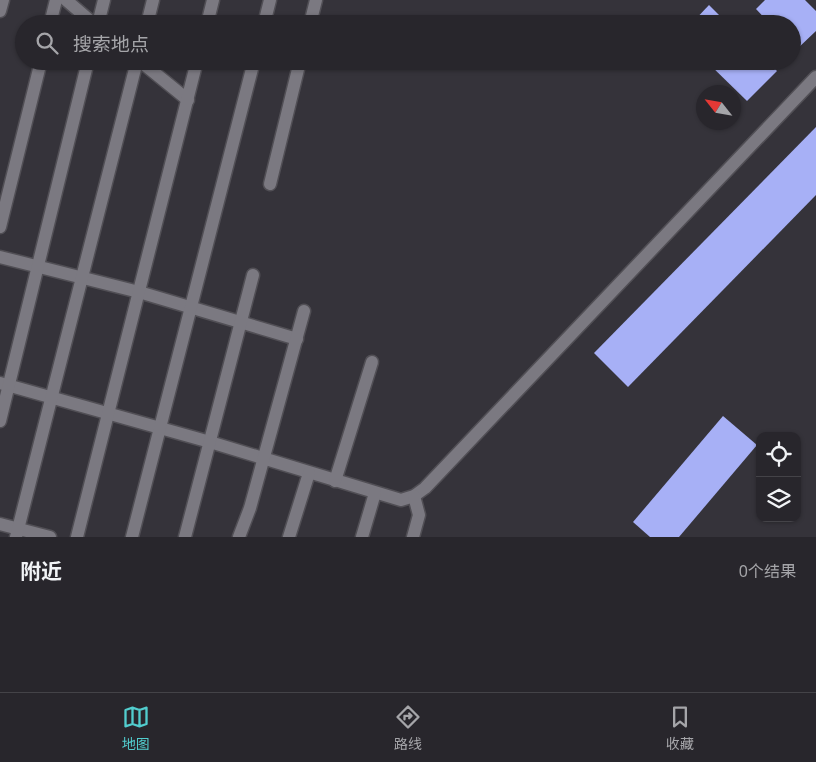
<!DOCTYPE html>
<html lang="zh">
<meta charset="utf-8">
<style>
body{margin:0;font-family:"Noto Sans","Noto Sans SC",sans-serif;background:#343238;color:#f1f3f6}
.controls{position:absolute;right:15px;bottom:15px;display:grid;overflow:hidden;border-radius:10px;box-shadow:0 1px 4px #0004}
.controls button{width:45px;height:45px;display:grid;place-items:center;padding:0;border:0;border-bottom:1px solid #444348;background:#28262c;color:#f1f3f6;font:25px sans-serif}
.compass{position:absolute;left:696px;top:85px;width:45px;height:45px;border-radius:50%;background:#28262c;box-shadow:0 1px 4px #0004;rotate:301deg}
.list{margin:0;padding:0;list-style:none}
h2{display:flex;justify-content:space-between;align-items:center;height:65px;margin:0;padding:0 20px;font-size:21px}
h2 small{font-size:16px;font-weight:400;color:#a5a5a9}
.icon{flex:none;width:28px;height:28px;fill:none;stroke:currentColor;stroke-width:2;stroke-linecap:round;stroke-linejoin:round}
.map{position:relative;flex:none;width:816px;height:537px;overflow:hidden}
.search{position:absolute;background:#28262c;box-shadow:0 1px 4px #0004;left:15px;right:15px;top:15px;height:55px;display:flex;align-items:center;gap:12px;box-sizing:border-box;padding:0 18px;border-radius:28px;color:#a5a5a9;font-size:19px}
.sheet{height:155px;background:#28262c}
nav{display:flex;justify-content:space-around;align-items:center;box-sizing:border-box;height:70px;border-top:1px solid #444348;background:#28262c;font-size:14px;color:#a5a5a9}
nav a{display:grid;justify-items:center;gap:2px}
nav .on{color:#52cdce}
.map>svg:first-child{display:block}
</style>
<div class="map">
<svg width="816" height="537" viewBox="0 0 816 537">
<rect width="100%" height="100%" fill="#35333a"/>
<g fill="#a7b0f6">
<path d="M765,0h40l11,11v20l-20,19 -4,-4v-22h-22l-14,-15z"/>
<path d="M709,5l19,19h-37z"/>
<path d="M706,61h61l10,10 -30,30z"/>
<path d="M816,127v68l-188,192 -34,-34z"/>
<path d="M723,416l34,29 -78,92h-29l-17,-15z"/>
</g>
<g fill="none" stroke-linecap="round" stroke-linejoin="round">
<defs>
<g id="minor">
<path d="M66,0l28,24"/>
<path d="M0,11l3,-11"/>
<path d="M50,24l6,-24"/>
<path d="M98,24l6,-24"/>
<path d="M147,24l6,-24"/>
<path d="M207,24l6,-24"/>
<path d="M264,24l6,-24"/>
<path d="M310,24l6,-24"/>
<path d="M140,61l48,39"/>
<path d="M270,184l30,-123"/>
<path d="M0,227l41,-166"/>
<path d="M0,257l139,35 158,47"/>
<path d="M0,383l210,59 191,58 13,-4 11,-8 391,-411"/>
<path d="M0,421l88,-360"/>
<path d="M335,481l37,-119"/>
<path d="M0,524l50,13"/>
<path d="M16,537l121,-476"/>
<path d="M77,537l120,-476"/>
<path d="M132,537l122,-476"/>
<path d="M185,537l68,-262"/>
<path d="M239,537l11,-29 54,-197"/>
<path d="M289,537l20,-64"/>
<path d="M362,537l13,-44"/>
<path d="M413,537l6,-22 -5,-19"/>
</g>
</defs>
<use href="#minor" stroke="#514f55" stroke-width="15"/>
<use href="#minor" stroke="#7b7981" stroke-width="12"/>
</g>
</svg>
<div class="controls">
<button><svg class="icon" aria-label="locate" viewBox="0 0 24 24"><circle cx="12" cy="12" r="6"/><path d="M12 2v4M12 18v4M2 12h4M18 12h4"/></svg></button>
<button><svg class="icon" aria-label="layers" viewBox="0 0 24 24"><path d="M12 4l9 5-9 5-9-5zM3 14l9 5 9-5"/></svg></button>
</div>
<svg class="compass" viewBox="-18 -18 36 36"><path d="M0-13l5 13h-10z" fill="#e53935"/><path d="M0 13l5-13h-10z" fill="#a5a5a9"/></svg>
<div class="search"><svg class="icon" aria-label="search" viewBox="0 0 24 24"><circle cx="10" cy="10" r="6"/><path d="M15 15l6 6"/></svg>搜索地点</div>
</div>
<section class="sheet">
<h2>附近<small>0个结果</small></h2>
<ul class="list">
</ul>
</section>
<nav>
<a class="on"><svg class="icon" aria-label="map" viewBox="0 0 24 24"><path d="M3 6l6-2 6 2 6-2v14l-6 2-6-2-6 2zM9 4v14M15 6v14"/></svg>地图</a>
<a><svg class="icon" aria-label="directions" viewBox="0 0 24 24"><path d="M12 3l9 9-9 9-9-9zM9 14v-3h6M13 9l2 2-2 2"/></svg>路线</a>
<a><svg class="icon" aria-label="saved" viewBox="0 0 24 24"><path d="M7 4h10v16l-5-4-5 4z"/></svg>收藏</a>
</nav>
